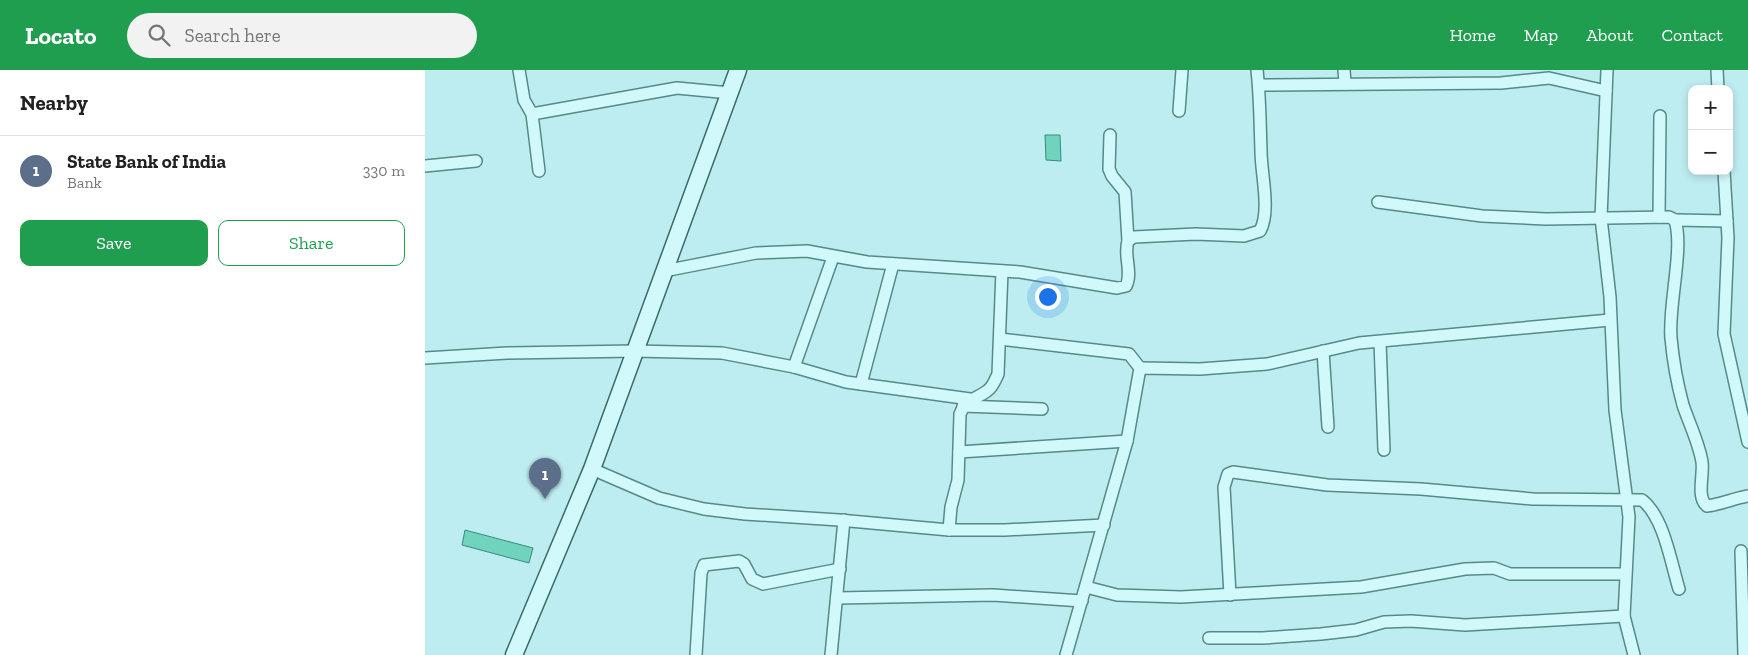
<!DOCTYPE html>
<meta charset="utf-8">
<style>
body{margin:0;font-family:"Zilla Slab",serif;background:#f2f2f2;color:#222}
.controls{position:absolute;right:15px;top:15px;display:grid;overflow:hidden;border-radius:10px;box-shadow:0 2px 8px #0003}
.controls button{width:45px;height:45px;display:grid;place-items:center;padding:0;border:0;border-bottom:1px solid #e0e0e0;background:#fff;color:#222;font:25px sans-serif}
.you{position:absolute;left:622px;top:226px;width:18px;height:18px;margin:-12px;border:4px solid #fff;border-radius:50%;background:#1a73e8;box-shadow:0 0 0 8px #1a73e833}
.badge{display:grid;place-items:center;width:32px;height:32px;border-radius:50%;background:#209e4f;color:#fff;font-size:16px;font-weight:700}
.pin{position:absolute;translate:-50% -41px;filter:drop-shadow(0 1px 2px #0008)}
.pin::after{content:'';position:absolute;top:26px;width:18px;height:15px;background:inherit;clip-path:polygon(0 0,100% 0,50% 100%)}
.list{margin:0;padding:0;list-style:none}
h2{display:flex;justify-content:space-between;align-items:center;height:65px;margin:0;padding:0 20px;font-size:21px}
h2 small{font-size:16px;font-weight:400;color:#767676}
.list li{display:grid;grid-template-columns:32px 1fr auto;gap:15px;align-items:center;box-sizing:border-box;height:70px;padding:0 20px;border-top:1px solid #e0e0e0}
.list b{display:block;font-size:19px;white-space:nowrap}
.list p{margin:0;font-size:16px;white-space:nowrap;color:#767676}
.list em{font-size:16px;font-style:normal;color:#767676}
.actions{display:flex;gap:10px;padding:15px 20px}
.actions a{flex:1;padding:11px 0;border:1px solid #209e4f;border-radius:10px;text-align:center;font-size:18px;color:#209e4f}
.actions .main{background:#209e4f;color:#fff}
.icon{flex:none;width:28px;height:28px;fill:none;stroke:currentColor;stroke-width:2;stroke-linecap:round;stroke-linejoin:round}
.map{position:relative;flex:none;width:1323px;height:585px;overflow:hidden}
header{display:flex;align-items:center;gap:30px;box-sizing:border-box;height:70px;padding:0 25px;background:#209e4f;color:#fff}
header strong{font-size:24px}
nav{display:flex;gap:28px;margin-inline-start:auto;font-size:18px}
.search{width:350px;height:45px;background:#f2f2f2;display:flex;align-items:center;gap:12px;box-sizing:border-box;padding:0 18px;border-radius:28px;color:#767676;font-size:19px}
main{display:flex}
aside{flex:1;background:#fff}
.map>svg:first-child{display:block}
</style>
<header>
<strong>Locato</strong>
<div class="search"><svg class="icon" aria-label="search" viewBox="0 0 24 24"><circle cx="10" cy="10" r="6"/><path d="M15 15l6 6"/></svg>Search here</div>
<nav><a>Home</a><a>Map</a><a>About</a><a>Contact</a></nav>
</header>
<main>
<aside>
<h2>Nearby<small></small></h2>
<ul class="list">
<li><span class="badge" style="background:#5c6f8a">1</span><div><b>State Bank of India</b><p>Bank</p></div><em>330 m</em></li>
</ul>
<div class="actions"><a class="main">Save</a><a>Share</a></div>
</aside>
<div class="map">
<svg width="1323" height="585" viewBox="0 0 1323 585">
<rect width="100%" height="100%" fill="#beedf1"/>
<g fill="#70d3be" stroke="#398c79">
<path d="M620,65h15l1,26 -15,-1z"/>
<path d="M40,460l68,18 -4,15 -67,-18z"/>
</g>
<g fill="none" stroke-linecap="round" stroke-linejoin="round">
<defs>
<g id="minor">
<path d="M94,0l5,30 8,14 7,57"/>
<path d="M919,0l1,13"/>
<path d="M1182,0l-6,148 9,79 5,113 14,107 -5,99 10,39"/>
<path d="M1292,0l1,19"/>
<path d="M834,15l242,-2 48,-5 57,13"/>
<path d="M754,41l3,-41"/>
<path d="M107,44l145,-26 53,5"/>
<path d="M685,65l-1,34 3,7 13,16 3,49"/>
<path d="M0,96l51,-5"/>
<path d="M1299,101l4,67 -4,96 24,108"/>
<path d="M953,132l104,14 64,3 123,-2 6,3c9,29 -7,86 -4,118 2,22 6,45 12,67 6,18 16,38 19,57 2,13 -6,35 5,44 11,-1 29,-8 41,-10"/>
<path d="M1234,147l1,-101"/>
<path d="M1250,150l52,1"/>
<path d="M239,201l92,-18 51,-2 60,11 153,10 97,16 9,-2c7,-14 -3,-31 2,-45l6,-4 62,-3 48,2 16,-5c11,-20 1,-57 1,-80 -1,-28 -1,-54 -4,-81"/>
<path d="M575,269l129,15 11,14"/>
<path d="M955,272l4,108"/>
<path d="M898,281l5,76"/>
<path d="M0,288l82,-5 128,-2 87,2 72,14 52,15 124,17"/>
<path d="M369,297l39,-110"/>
<path d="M436,314l32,-120"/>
<path d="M538,336l79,3"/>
<path d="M534,382l168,-11"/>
<path d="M167,399l67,29 45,11 41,5 94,6 110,10h56l99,-5"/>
<path d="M524,460l2,-23 7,-27 2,-66c6,-15 15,-14 27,-23 6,-4 8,-11 11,-17l4,-103"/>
<path d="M1316,481l3,104"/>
<path d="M661,517l31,8 64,2 180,-10 104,-18 29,-1 16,6h115"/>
<path d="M805,525l-6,-108 4,-13 5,-2 94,13 94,4 112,10 109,1c22,17 29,63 37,89"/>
<path d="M412,528l156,-3 89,6"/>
<path d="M784,568h54l58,-4 35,-4 28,-8 27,-1 54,4 159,-9"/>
<path d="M271,585l5,-82 3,-8 35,-4 5,3 8,15 11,5 77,-15"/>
<path d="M406,585l13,-135"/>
<path d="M641,585l61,-214 13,-73 60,1 67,-5 92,-21 251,-23"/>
</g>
<path id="secondary" d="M89,585l78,-186 146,-399"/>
</defs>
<use href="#minor" stroke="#558b86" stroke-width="14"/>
<use href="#secondary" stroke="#396c66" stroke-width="19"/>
<use href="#minor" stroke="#d1f8fb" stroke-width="11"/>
<use href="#secondary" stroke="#d1f8fb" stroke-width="16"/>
</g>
</svg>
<div class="controls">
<button>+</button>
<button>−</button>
</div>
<div class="you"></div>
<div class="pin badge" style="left:120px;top:429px;background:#5c6f8a">1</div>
</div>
</main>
